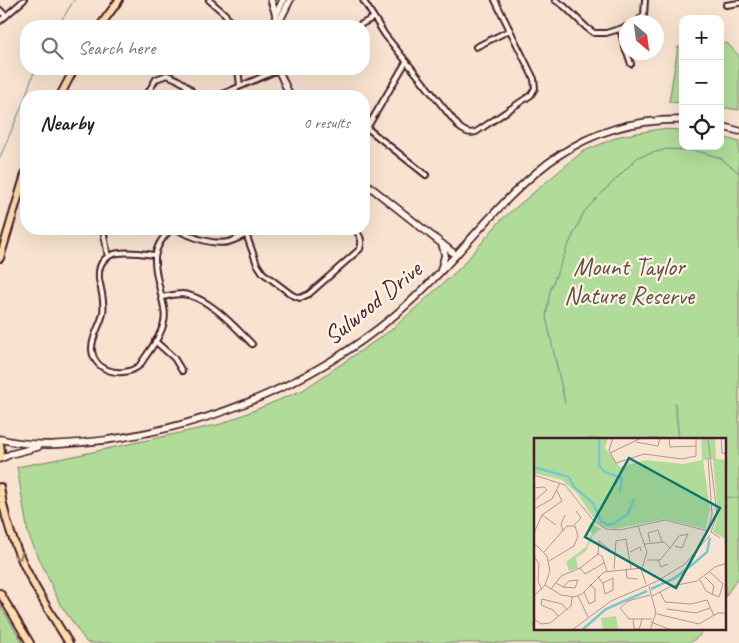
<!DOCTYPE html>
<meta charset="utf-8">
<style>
body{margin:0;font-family:Caveat,sans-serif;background:#f6f6f6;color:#222}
.controls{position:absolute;right:15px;top:15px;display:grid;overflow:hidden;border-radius:10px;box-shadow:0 5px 20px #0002}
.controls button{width:45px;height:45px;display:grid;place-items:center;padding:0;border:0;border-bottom:1px solid #e0e0e0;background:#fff;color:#222;font:25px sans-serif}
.compass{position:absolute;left:619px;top:15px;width:45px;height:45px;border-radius:50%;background:#fff;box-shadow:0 5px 20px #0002;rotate:151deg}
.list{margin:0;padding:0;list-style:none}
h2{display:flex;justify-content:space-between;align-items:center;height:65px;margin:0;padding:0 20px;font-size:21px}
h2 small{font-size:16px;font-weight:400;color:#767676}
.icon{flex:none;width:28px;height:28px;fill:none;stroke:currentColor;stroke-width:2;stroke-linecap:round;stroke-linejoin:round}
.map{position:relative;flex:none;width:739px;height:643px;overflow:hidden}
.search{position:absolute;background:#fff;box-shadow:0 5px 20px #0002;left:20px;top:20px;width:350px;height:55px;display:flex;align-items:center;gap:12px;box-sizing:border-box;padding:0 18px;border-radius:20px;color:#767676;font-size:19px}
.panel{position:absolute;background:#fff;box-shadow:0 5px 20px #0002;left:20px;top:90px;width:350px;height:145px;border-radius:20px}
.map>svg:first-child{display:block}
</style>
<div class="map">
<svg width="739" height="643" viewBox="0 0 739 643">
<rect width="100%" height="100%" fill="#f8e3d0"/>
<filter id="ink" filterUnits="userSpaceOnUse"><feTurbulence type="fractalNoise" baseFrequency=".02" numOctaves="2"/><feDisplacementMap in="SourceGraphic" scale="10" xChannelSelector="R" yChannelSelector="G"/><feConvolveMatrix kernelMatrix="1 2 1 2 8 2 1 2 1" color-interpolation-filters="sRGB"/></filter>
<g filter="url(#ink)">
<g fill="#b0db99" stroke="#7d7d62">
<path d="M727,43l12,13v54l-19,-3v-63z"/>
<path d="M683,46v57l-14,-1 9,-55z"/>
<path d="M660,129l23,1v16h37v-10l19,6v434l-14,21v-158h-190v190h169l-4,6 -10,8h-603l-27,-39 -32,-70 -11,-67 57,-11 147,-32 82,-34 87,-59 69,-62 43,-50 80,-67 38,-16z"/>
<path d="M0,605l23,38h-23z"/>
</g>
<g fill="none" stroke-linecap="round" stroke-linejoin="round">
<g stroke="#65848d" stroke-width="1">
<path d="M58,26l16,-26"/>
<path d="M0,157l22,-51 13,-37"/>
<path d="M600,195l38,-38 29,-8 30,2 23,7 19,15"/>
<path d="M565,403l-19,-86 4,-26 17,-43 17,-36 13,-14"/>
<path d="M675,403l4,36"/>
<path d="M725,497l14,1"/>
</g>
<defs>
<g id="street">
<path d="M209,0l16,14 7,12"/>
<path d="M363,0l22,35 75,93c6,4 9,6 16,4l55,-37 4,-7 -1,-9 -39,-79"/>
<path d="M555,0l9,6 23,22 7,5h12l20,-6"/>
<path d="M726,5l13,-2"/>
<path d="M0,10l6,6"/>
<path d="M0,21l24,-21"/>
<path d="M637,22l7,-7 1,-15"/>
<path d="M358,26l15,-8"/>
<path d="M620,29l6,22"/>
<path d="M476,47l34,-17"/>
<path d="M627,52l4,12"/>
<path d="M238,69l2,17"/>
<path d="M146,96l10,-17 11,-4c12,4 22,11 29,21"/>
<path d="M218,96l60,-26"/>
<path d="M364,125l3,3 39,-66"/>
<path d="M367,128l59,47"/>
<path d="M103,229l5,28"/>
<path d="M177,229c7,5 15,7 22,10 26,8 34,3 57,-10"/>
<path d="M246,234l11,30 6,9 29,22 8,3 9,-4 51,-45c3,-9 0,-14 -6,-20"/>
<path d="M154,255c-20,-3 -58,-10 -55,24 2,11 6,23 4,34 -2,12 -12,24 -11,37 2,22 32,29 48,15 8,-13 21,-28 24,-43 2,-8 0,-15 -2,-23 -6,-30 -16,-46 9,-70"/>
<path d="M162,297c6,-1 13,-3 20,-3 26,2 53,33 70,50"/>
<path d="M155,341l19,17 8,13"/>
</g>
<g id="secondary">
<path d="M271,0l5,15"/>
<path d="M274,26l2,-11 7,-15"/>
<path d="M277,26l13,-26"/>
<path d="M278,69l12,27"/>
<path d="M720,126l19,5"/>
<path d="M364,182l92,73"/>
<path d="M441,269l4,-14 -3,-11"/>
<path d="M0,439c35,9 70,5 106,1 112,-16 221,-62 305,-139 87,-80 136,-185 272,-181"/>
<path d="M0,459l11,-5 27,-7"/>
</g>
<g id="primary">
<path d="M100,26l19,-26"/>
<path d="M60,96l14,-27"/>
<path d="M0,258l26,-87"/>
<path d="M0,444l1,7 -1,7"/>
<path d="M0,487c8,60 37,105 69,156"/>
<path d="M0,593l30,50"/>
</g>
</defs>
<use href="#street" stroke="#4a1f2b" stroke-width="8"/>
<use href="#secondary" stroke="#4a1f2b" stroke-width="9"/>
<use href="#primary" stroke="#4a1f2b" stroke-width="10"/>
<use href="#street" stroke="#fcf5e5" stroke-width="4"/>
<use href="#secondary" stroke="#fcf5e5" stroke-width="5.5"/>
<use href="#primary" stroke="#fcdcac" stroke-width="6"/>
</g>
<defs><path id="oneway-chevron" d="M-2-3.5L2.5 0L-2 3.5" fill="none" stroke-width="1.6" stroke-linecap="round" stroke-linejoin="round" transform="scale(1.25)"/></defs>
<use stroke="#a37e6c" href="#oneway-chevron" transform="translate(19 556) rotate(67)"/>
</g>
<g text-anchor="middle" stroke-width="4.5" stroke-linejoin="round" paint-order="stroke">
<g font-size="25" fill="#644e46" stroke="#fcf5e5">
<text x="629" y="275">Mount Taylor<tspan x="629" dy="29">Nature Reserve</tspan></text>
</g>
<g font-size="25" fill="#4a1f2b" stroke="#fcf5e5">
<text transform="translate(372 302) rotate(-39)" y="9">Sulwood Drive</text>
</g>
</g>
<g transform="translate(534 438)">
<rect width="192" height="192" fill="#f8e3d0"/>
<path d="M0,0h74l-3,10 15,19 26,-7 37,4 19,-4 -1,-22h14l1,21 10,1v79l-13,-7 5,-16 -5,-57 -10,1 7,49 -4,20 -41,-10 -50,10 -12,-2 -8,-7 -19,-28 -14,-12 -28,-7zM57,85l10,6 -8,6 -7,16 -10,7 2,10 -9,3 -3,-9 20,-15 6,-13 -4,-8zM82,178l2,14h-15l-2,-12z" fill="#b0db99"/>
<path fill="none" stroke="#77c8cf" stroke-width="2.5" d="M65,0v28l6,6 17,6 -2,14M0,29l35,10 5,10 19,16 8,18 7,4 7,-2M82,84l12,-8 6,-15M159,126l14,-12 3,-14M117,151l24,-11 18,-14M48,192l24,-21 41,-18"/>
<path fill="none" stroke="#b2958e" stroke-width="1" d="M79,0l-4,12 7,13 28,-9 38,5 14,-3v-18M135,0l1,9 26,-1M174,0l9,77 -6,17 9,6M187,0l1,15 5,1M102,4l22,4 2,-8M76,15l31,-15M174,20l4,56 -4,16M0,37l31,10 28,35 13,9 14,1 45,-10 43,11M0,50l10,-1 3,3 -13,11M0,71l18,-10 8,-16M8,77l14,10M40,87l7,-7 -5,-7M29,93l-2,-7 4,-9M0,95l8,-18 20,-14 -5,-10M116,104l-2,-9 10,-3 4,12M0,105l13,13 3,15 -5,14 -11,11M111,106l19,-2 6,6 -10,12h-13M136,110l9,-12 9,-2 -6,14 -7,-2M10,114l23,-26h8l3,10 -4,10 -25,15M96,114l10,-5 1,4M64,116l1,-13 16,13M0,118l5,8 -1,17 4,9M124,122l3,7 7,-3M46,130l5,6 19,-11M80,131l2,-28 10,-2 5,30M92,131l1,9 11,1M107,131l5,15M64,138l5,8 2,10 8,-4v-12l-10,5M171,139l9,9 -2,9M166,142l6,11 13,6 4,-13 -13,-12M22,145l7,4 6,-6 9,-1 -3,8 -12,-1M120,145l31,-19 25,-29M11,147l16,10 13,2 8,-3 22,-22 38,-4 5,-16 -9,-26M115,148l7,27M17,151l10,-13 19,-8 18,-14 4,2 5,15M50,154l5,12 6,-3v-12l-5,-5M126,154l5,10 26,2 16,-4 7,16M116,157l-22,6 -8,7 9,11h23M44,158l10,21M118,158l20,-10 25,-5 18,-14 12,-4M133,171l29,4 14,-5M123,176l42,10 19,-11h9M24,178l-5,-6 -12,-5 1,-6 20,5 5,6M0,181l7,5 9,-1 21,-17 1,-9M99,181l1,9 5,2 3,-11M117,184l20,8M38,192l39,-29 44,-19M116,192l6,-17"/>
<path fill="#0f766e" fill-opacity="0.15" stroke="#0f766e" stroke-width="2.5" d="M95,20l91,50 -44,80 -91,-51z"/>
<rect width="192" height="192" fill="none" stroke="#4a1f2b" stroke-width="2.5"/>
</g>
</svg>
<div class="controls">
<button>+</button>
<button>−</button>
<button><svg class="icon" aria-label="locate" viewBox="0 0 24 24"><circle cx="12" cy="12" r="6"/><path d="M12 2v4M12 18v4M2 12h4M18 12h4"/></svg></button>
</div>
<svg class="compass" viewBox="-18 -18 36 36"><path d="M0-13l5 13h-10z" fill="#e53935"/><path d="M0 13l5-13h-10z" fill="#767676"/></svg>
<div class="search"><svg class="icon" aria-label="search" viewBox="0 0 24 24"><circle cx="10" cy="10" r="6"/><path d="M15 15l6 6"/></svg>Search here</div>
<section class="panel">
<h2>Nearby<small>0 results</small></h2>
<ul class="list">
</ul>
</section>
</div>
